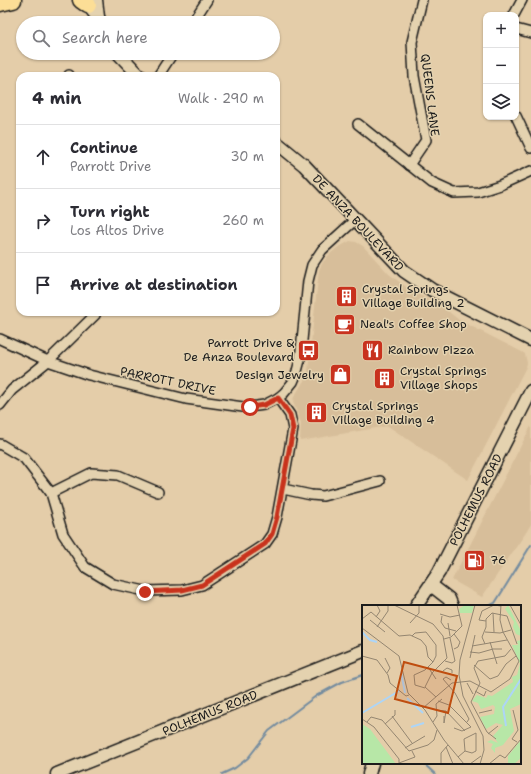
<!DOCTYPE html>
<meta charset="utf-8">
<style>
body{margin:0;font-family:"Shantell Sans",sans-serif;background:#f2f2f3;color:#2b2b33}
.controls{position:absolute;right:12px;top:12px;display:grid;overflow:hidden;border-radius:8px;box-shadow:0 1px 3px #0004}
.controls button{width:36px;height:36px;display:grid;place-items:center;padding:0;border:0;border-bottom:1px solid #e1e1e2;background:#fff;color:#2b2b33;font:20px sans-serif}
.stop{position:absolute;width:12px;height:12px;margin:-9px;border:3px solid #c8321e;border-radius:50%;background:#fff}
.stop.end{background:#c8321e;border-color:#fff;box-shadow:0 1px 4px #0008}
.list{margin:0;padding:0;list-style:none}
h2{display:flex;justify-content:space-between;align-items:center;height:52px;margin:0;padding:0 16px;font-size:17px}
h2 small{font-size:13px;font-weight:400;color:#7c7c81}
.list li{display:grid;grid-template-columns:26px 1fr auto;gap:12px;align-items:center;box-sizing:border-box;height:64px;padding:0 16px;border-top:1px solid #e1e1e2}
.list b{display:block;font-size:15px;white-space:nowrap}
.list p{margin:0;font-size:13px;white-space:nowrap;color:#7c7c81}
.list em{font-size:13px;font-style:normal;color:#7c7c81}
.icon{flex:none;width:22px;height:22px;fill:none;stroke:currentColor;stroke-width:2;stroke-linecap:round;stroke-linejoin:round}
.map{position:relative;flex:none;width:531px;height:774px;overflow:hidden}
.search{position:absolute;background:#fff;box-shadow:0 1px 3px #0004;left:16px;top:16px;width:264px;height:44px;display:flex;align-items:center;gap:10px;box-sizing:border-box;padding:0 14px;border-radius:22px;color:#7c7c81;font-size:15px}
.panel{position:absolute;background:#fff;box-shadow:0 1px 3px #0004;left:16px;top:72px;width:264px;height:244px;border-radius:12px}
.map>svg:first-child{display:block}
</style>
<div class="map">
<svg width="531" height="774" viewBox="0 0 531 774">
<rect width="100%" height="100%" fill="#e4cda9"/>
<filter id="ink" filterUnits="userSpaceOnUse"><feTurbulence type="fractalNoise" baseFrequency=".025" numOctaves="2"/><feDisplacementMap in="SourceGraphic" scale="8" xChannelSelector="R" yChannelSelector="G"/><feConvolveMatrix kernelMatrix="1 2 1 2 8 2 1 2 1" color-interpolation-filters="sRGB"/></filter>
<g filter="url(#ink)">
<g fill="#d7be9a">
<path d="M350,241l6,1 7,4 26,28 21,16 34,18 15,12 63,32 3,2 2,9 -1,4 -58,113 -80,-54 -88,15 1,-18 -8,-21 1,-5 11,-18 3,-8 11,-101 4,-8 6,-7 8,-7z"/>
<path d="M531,426v98l-4,7 -45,66 -30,-17z"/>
</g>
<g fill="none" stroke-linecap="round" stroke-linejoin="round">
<g stroke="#738b9f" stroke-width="2">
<path d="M489,606l6,-3 36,-58"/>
<path d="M423,763l12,11"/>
<path d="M222,774l13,-6 13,-10 21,-27 47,-35 26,-14 21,-7"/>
</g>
<defs>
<g id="street">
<path d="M514,15l8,-15"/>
<path d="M192,23l15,-23"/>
<path d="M516,29l15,4"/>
<path d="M69,76v-1"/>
<path d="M158,76l15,-23"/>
<path d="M516,116l15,32"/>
<path d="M358,124l74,59 22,10 24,-1 22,-7 31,-14"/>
<path d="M409,165l17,-25 -12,-64 -2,-34 10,-42"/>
<path d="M0,339l48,22 41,14 97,24 57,8 14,-1 7,-1 14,-7 6,-5 9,-11 3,-7 4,-15 8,-79 4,-16 10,-15 33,-30"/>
<path d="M0,405l12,-15 36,-29 47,-46 1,-3"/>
<path d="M0,444l24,14 27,35 12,41 22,33 28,17 32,7 37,-1 20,-5 63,-41 7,-10 5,-17 16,-88 -3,-14 -12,-17"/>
<path d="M283,489l28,6 12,1 57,-15"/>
<path d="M51,493l40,-20 27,2 40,17"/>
</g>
<g id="secondary">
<path d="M86,0c3,9 11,14 15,23"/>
<path d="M96,0l2,17"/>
<path d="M118,53l22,23"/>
<path d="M276,142l28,23 100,106 28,19 99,50"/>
<path d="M431,585l18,14 3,7"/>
<path d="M416,606l23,-34 92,-181"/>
<path d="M57,774l306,-123"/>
<path d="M369,774l3,-11"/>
</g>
<g id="highway">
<path d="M81,0l7,5"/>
<path d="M0,3l13,-3"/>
</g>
</defs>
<use href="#street" stroke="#1c1c1c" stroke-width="12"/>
<use href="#secondary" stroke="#1c1c1c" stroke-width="15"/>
<use href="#highway" stroke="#1c1c1c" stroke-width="19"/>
<use href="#street" stroke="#e4d2af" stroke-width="9"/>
<use href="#secondary" stroke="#e4d2af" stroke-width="12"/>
<use href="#highway" stroke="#fcde96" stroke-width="16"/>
</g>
</g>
<g fill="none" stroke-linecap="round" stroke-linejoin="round" filter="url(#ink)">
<path stroke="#c8321e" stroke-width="5" d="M145,592l37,-2 20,-5 63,-41 7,-10 5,-17 16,-88 -3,-14 -12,-17 -14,7 -14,2"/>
</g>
<defs>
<symbol id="building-square" viewBox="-11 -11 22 22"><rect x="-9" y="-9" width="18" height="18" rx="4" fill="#c8321e" stroke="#e4d2af"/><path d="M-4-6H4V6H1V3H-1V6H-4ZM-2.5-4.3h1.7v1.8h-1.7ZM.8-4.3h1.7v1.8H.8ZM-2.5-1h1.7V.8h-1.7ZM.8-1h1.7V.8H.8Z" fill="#fff"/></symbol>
<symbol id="cafe-square" viewBox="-11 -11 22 22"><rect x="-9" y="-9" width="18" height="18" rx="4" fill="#c8321e" stroke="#e4d2af"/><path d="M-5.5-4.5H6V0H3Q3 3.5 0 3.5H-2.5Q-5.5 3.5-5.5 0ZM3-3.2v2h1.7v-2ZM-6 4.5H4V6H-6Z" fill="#fff"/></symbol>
<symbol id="bus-square" viewBox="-11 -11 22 22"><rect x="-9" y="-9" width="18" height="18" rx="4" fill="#c8321e" stroke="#e4d2af"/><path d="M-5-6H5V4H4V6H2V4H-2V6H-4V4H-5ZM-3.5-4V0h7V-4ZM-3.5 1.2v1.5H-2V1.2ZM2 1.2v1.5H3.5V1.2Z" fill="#fff"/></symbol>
<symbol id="restaurant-square" viewBox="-11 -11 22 22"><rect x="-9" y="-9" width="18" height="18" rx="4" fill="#c8321e" stroke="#e4d2af"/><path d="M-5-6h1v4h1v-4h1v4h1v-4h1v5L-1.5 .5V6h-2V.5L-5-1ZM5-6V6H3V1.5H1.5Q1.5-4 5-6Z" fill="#fff"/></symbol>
<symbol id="shop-square" viewBox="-11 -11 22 22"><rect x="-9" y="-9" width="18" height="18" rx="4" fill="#c8321e" stroke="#e4d2af"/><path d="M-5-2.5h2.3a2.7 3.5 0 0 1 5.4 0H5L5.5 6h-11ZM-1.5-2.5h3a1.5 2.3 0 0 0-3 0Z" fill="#fff"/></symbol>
<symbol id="fuel-square" viewBox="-11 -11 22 22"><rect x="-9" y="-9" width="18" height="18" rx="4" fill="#c8321e" stroke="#e4d2af"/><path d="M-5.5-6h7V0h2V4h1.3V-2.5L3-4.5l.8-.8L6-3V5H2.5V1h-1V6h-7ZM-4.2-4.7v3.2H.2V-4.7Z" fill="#fff"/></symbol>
</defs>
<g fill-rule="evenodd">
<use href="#building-square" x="334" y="284" width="25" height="25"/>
<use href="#cafe-square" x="332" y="312" width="25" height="25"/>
<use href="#bus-square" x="296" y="338" width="25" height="25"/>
<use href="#restaurant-square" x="360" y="338" width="25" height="25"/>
<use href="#shop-square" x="328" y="362" width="25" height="25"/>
<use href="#building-square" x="372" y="366" width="25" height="25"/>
<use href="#building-square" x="304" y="400" width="25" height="25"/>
<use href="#fuel-square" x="462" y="548" width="25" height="25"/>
</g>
<g text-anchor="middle" stroke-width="3" stroke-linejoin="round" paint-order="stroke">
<g font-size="12" fill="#1c1c1c" stroke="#e4d2af">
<text transform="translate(430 95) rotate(83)" y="4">QUEENS LANE</text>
<text transform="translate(358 223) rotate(47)" y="4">DE ANZA BOULEVARD</text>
<text transform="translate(168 381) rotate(12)" y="4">PARROTT DRIVE</text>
<text transform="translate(476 500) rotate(-63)" y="4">POLHEMUS ROAD</text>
<text transform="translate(210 713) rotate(-22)" y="4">POLHEMUS ROAD</text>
</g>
<g font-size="12" fill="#1c1c1c" stroke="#e4d2af" text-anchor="start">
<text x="362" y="293">Crystal Springs<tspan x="362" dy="14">Village Building 2</tspan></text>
<text x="360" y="328">Neal's Coffee Shop</text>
<text x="294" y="347" text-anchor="end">Parrott Drive &amp;<tspan x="294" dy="14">De Anza Boulevard</tspan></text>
<text x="388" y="354">Rainbow Pizza</text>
<text x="400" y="375">Crystal Springs<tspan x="400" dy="14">Village Shops</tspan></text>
<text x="324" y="379" text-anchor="end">Design Jewelry</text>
<text x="332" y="410">Crystal Springs<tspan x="332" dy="14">Village Building 4</tspan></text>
<text x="490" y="564">76</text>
</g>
</g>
<g transform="translate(362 605)">
<rect width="159" height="159" fill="#e4cda9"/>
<path d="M103,0h9l-2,8h-12l-1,-4zM146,0l13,26v5l-5,-2 -3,-7 1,-5 -9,-13zM159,35v64l-11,5 4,22 -11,14 -8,3v5l-4,-5 2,-4 -6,-2 4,-2 7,3 -5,-7 10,-11 -7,-2 -10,6 -6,-12 14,-3 1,-7 -2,-2 -12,4 -3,-6 -6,-2 5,-6 9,3 2,-3 4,1 21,-14 -1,-5 5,-2 3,-11 -8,-19h6l-1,-4zM0,119l8,5 26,35h-34zM159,135v18l-7,6h-6v-8z" fill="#b7e7a7"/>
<path fill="none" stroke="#add5f7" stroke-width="2" d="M0,27l8,8 7,2M39,67l4,21M45,93l16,15M0,108l37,-22M144,121l-3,-19 18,-28M49,122l13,-4"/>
<path fill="none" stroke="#948671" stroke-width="1" d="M32,0l39,19 10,12 4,22 -15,15 -7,14 11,10M113,0l-15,55 -1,15 4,21 20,40 1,14 -4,14M148,0l11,20M131,8l1,19M78,9l10,3 10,-2M80,11l-1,6 4,6 11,3M14,12l4,-6 -3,-6M0,14l9,-7 28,24 11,-1 11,5 5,6 2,11 5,5M8,15l15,12M124,16l-7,-1 3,-9 12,-6 7,1M48,18l9,-10v-8M86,18l2,13M15,22l11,-16v-6M0,23l37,28 9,37 17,17 19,30 20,24M123,27l15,1 11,-3M50,31l3,-3 11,-1 10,13v11l-3,6 -8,8 -11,5 1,10 10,3M82,34l7,-2 11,-11 -5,-21M128,37l7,22M123,39l-3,-7 4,-10v-8l6,-6 15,3 10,28M110,41l35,-6M92,44l4,-2 2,-5 -6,-8M108,47l9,1 14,-4h9M0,51l15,4 11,15 2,8 16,13 3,-1M23,53l5,10 -3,5M108,53l5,-23M83,56l7,2 3,-2 -5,-23M112,60l16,14 8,-3 8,-12 10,-8M66,62l8,12M81,66l4,-3 5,2v3M89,75l-5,-3 -3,2 12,14 14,26 -2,3M105,78l6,11M113,86l9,5 2,-5M76,96l11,4 22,22 -9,4 -8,-3M61,103l29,-25 18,-2 21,11 19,-13 9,-18 -16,-29 -3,-12 1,-15M74,105l10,1 19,20M151,105l5,20 -6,9 5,3M117,108l13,-3M30,111l20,27M82,111v7l2,-12M0,114l12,8 25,32v5M5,117l4,-5 11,3 27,31 19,-6 6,-5 3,-10M71,117l4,-6 -1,-12 6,-5M23,119l10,-9v-5M126,129l10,-8M134,134l-9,-7 -16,-30 9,-19 -6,-15 4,-7 27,-5 6,-7M84,142l7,17M43,143l20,-12M96,152l7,-6 7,2 4,-2v-18l-12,6 1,12M143,153l16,-19M37,158l16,-6 -3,-6M79,159v-11l7,-8M108,159l11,-8M127,159l11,-9 5,3"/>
<path fill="#bf4d0f" fill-opacity="0.15" stroke="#bf4d0f" stroke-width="2" d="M42,57l53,14 -9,37 -53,-14z"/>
<rect width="159" height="159" fill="none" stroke="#1c1c1c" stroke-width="2"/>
</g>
</svg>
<div class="controls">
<button>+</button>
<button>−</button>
<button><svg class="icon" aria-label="layers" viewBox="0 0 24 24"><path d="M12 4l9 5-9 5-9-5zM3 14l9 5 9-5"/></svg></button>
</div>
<div class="stop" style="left:250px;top:407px"></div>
<div class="stop end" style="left:145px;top:592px"></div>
<div class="search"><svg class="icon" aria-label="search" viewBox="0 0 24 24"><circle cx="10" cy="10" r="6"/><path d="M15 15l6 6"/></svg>Search here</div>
<section class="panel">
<h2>4 min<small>Walk · 290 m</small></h2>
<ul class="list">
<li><svg class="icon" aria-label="ahead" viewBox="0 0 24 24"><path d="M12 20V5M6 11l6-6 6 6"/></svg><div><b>Continue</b><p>Parrott Drive</p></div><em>30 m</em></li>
<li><svg class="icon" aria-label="right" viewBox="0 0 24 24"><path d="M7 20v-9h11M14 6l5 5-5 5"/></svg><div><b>Turn right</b><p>Los Altos Drive</p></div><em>260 m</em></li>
<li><svg class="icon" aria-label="arrive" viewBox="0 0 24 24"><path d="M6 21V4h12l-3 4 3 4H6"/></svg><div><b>Arrive at destination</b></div></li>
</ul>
</section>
</div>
